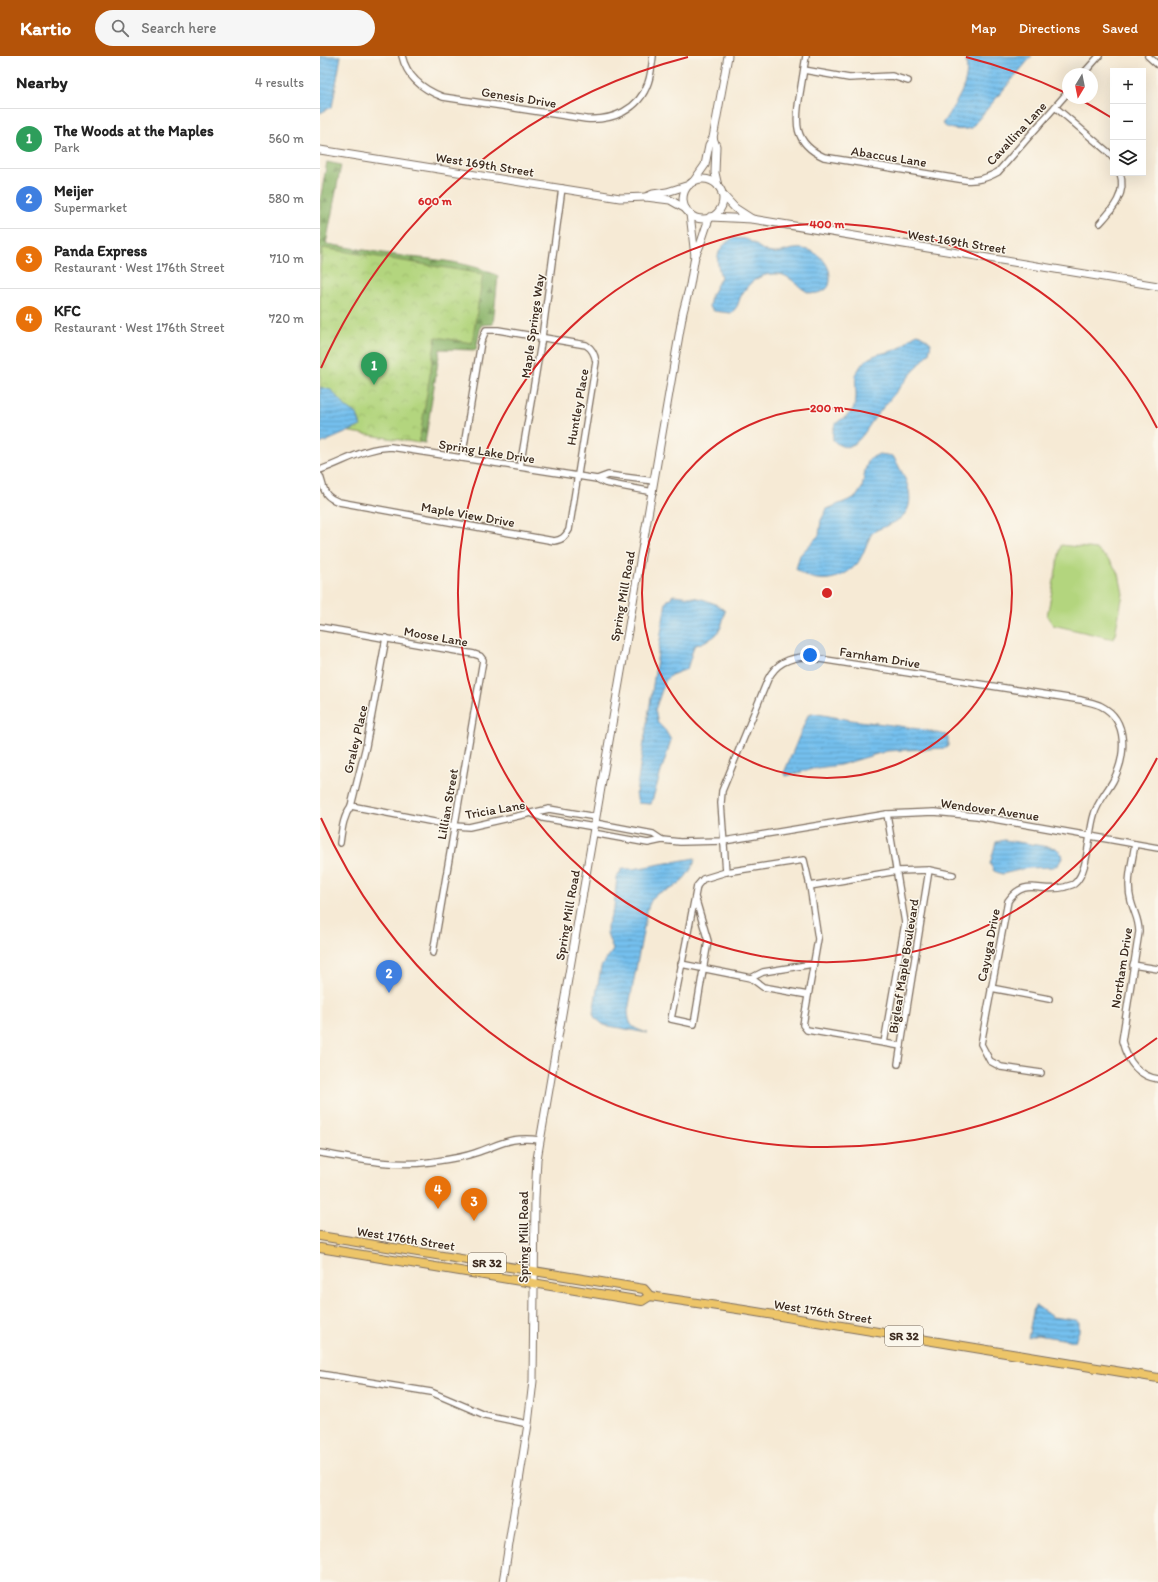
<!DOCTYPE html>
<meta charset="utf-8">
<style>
body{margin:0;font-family:Itim,sans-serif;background:#f6f6f6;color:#222}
.controls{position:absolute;right:12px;top:12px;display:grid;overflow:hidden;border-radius:0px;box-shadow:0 4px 16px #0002}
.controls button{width:36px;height:36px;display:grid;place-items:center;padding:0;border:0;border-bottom:1px solid #e0e0e0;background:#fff;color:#222;font:20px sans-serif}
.compass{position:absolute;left:742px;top:12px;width:36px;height:36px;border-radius:50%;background:#fff;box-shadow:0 4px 16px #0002;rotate:190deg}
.you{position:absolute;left:490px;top:599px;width:14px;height:14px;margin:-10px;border:3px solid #fff;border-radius:50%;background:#1a73e8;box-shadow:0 0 0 6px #1a73e833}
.badge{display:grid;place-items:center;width:26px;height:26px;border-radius:50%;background:#b45309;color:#fff;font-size:13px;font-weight:700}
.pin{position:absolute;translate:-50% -33px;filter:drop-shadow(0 1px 2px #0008)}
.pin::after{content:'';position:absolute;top:21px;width:14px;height:12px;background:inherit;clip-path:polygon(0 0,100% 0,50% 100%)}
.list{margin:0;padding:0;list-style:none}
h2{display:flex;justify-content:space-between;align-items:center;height:52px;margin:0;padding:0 16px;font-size:17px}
h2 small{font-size:13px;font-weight:400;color:#767676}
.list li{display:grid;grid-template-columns:26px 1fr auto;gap:12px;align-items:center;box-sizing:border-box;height:60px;padding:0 16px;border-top:1px solid #e0e0e0}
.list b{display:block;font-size:15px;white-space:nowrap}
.list p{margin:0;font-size:13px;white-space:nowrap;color:#767676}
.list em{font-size:13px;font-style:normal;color:#767676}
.icon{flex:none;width:22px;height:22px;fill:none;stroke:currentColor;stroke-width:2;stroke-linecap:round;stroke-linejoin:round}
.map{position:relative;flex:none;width:838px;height:1526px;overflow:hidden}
header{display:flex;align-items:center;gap:24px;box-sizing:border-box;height:56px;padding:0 20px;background:#b45309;color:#fff}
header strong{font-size:19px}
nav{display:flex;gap:22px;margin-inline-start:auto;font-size:14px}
.search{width:280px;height:36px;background:#f6f6f6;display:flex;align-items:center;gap:10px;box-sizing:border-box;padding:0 14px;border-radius:22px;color:#767676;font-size:15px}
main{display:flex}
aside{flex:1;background:#fff}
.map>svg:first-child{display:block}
</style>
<header>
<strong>Kartio</strong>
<div class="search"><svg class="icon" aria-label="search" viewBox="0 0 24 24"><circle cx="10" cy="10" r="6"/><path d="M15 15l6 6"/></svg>Search here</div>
<nav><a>Map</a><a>Directions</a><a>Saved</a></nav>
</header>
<main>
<aside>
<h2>Nearby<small>4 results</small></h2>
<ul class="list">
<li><span class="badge" style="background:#2e9e5b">1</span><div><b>The Woods at the Maples</b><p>Park</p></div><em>560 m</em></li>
<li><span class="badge" style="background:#3f7fe0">2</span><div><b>Meijer</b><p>Supermarket</p></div><em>580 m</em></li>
<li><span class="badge" style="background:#e8710a">3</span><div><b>Panda Express</b><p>Restaurant · West 176th Street</p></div><em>710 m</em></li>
<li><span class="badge" style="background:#e8710a">4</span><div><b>KFC</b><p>Restaurant · West 176th Street</p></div><em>720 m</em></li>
</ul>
</aside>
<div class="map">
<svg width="838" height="1526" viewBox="0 0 838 1526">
<defs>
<pattern id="forest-firs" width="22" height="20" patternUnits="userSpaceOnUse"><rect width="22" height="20" fill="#8eb66d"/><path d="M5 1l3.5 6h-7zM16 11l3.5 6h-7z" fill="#759459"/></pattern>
<pattern id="park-crowns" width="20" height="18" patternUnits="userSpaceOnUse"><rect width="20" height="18" fill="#b3d57e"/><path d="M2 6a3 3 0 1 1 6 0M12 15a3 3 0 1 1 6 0" fill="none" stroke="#9bb76c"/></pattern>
<pattern id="water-rules" width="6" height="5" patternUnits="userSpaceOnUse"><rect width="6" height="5" fill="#74c0ee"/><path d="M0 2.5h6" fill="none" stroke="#609cc0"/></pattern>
</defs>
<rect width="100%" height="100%" fill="#fbf7ec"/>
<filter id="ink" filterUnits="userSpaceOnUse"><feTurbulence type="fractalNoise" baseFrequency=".025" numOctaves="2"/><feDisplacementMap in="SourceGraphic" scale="8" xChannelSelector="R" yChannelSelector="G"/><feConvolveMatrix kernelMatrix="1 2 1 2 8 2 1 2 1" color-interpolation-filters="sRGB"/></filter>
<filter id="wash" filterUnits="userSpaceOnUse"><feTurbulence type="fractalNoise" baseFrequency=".012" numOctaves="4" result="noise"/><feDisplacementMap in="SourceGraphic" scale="16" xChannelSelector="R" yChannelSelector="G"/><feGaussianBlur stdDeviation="0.9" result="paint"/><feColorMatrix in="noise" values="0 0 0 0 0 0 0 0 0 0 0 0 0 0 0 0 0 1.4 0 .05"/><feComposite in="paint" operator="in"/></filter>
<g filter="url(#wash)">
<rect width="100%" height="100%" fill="#f6ead5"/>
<path fill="url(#forest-firs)" stroke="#647046" d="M7,106l14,3 -15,79c26,4 51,8 76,12 33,4 66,5 96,20l-5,48 -12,1 -5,25 -36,-1 -15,94 -42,-6 -63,-66v-170z"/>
<path fill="url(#park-crowns)" stroke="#77804e" d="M3,192l160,26 -11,69 -36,-6 -17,106 -99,-16v-160z"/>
<path fill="#b3d57e" stroke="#77804e" d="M741,489l35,4 14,12 9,13 4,20 -9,45 -61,-14 -6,-9z"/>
<g fill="url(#water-rules)" stroke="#587586">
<path d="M0,0h21l-9,51 -12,6z"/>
<path d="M645,0h67l-61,72c-10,3 -22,2 -29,-4 14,-22 30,-41 23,-68z"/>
<path d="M413,182c5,1 11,0 15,2 8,4 15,12 24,13 8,1 16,-4 24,-4 17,-2 35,12 34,30 0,6 -2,10 -7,12 -20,10 -27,-16 -45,-17 -18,-1 -30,8 -38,24 -2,7 -3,10 -9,15l-17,-2 -5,-4 2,-11 10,-19c-6,-19 -5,-28 12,-39z"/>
<path d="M598,278l7,4 6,5 -2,10c-17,20 -35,41 -52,62 -8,9 -14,24 -25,30 -8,4 -14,0 -19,-5 -2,-24 11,-16 20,-31 6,-10 1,-23 3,-34 0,-3 3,-5 4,-8 12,-17 26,-11 41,-20 7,-5 8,-10 17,-13z"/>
<path d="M0,331l11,3 16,18 10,6 4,12 -41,18z"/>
<path d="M559,398l14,2c12,21 30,50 2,66 -8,4 -16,6 -23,11 -5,9 -9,23 -15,31 -17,18 -43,21 -61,5l4,-14 19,-20 2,-15 6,-11 29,-12 6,-9 3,-18 4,-11z"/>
<path d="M353,539c19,2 38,3 52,16 -5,26 -8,25 -31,35l-7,23 -16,6 -6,6 -10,29 3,13 7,7 6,10 -20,64 -13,-1 -2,-10 30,-191z"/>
<path d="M491,657c14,2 27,5 40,7 32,4 64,7 95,15l2,3v8l-3,2 -58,3 -47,14 -24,3 -30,8 -2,-3 24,-58z"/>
<path d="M684,784l52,8 5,5 1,5 -4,7 -6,2 -24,1 -26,6 -8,-3 -4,-7 6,-22z"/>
<path d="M375,802c0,10 -15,27 -24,31 -4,2 -9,2 -12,4 -7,3 -10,11 -12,18l-19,100c1,16 5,17 19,22l-43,-8 -9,-7 -2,-5 8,-46 12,-17 -6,-17v-7l7,-18 3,-31 5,-8h11z"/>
<path d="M717,1250l15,11 24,3 3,2v9l-4,10 -38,-6 -9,3 6,-31z"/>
</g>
</g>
<g filter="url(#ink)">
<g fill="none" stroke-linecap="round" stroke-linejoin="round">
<defs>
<g id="minor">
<path d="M82,0c5,21 22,34 41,41l143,22c26,2 53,-9 62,-36 3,-8 4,-18 5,-27"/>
<path d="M486,0c-2,12 -4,25 -6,37 -5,29 -7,50 24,64l141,23c13,1 22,-2 33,-8l70,-80"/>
<path d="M828,0l10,9"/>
<path d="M484,14l45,8 43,-2 16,5"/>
<path d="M763,18l16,-18"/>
<path d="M735,51l53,45 5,6"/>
<path d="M780,167c13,-14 27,-30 20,-50"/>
<path d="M200,411l22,-130 20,-149"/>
<path d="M0,414c26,-9 43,-22 71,-23l206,32 8,4 48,9"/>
<path d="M0,420c5,15 3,20 19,26l215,39c8,-1 11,-4 15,-11l27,-168c-1,-7 -3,-13 -10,-17l-88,-15h-12l-5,12 -19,116"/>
<path d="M277,423l11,-4 46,6"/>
<path d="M0,571l154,27 6,2 3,4 -50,293"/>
<path d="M31,750l104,20 14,1 80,-18 47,8"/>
<path d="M213,758l10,4 51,9"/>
<path d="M275,767l58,11 9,6 18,2 44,-1 163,-27 47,-2 43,4 181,32"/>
<path d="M273,777l55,10 14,-3"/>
<path d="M20,787c2,-14 3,-26 11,-37l15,-60 20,-108"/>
<path d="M815,788c-3,19 -9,39 -4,57 3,12 8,18 8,31l-17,109c5,19 16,35 36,38"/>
<path d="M406,816l-5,-69 1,-12 46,-112c8,-16 22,-22 39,-22l274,43c6,2 14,3 20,6 28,14 25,51 12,75 -6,11 -16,22 -19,34 -6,19 -5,57 -20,69 -2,1 -6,2 -9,3 -23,7 -40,-11 -57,14l-27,143 9,17 11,6 40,6"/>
<path d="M490,830l87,-15 32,-1 24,5"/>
<path d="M375,841l13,44 -14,83 -23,-5 26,-133 6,-7 23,-7 78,-12 6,26 8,53 -15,86 4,5 94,16"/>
<path d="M361,908l70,14 12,9 45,8"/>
<path d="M813,909l25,4"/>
<path d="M431,922l12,-6 50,-8"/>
<path d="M671,932l58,11"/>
<path d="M564,987l21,-120 -18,-109"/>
<path d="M578,1008l31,-194"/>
<path d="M0,1097c37,6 73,14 110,9 14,-2 31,-4 45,-9 27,-9 35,-17 65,-13"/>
<path d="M0,1318l111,18 54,23 43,9"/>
</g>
<g id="tertiary">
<path d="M393,82l3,8 -1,27 3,13"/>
<path d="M0,94l300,48 26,-1"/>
<circle cx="383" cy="143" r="20"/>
<path d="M373,126l12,-17 4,-20 4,-7 15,-82"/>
<path d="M366,153l-16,-9 -24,-3 7,-3 14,-2 22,-7"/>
<path d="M391,161l41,2 -17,-11 -13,-14"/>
<path d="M432,163l406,67"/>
<path d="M375,200c7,-12 9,-26 15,-39"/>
<path d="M183,1526l25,-158 5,-43 2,-183 2,-39 146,-847 7,-27 5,-29 -5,-42"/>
</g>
<g id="primary">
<path d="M0,1180l324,53 6,7"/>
<path d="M0,1192l322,53 8,-5 94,14 414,68"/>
</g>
</defs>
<use href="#minor" stroke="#7c6d5e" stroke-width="8"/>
<use href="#tertiary" stroke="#7c6d5e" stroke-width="9"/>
<use href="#primary" stroke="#7c6d5e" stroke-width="10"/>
<use href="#minor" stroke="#fff" stroke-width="5.5"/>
<use href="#tertiary" stroke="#fff" stroke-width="7"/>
<use href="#primary" stroke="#edc569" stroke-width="8"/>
</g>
</g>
<g fill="none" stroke="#d62828" stroke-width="2">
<circle cx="507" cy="537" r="185"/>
<path d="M837 702A369 369 0 1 1 837 372"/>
<path d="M837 982A554 554 0 0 1 1 762M1 312A554 554 0 0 1 368 1M646 1A554 554 0 0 1 746 37M759 43A554 554 0 0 1 792 62"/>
</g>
<g text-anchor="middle" stroke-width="3" stroke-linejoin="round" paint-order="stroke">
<g fill="#fbf7ec" stroke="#75685c" stroke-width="1">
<rect x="148" y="1197" width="38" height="20" rx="3"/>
<rect x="565" y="1270" width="38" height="20" rx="3"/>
</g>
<g font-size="12" font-weight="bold" fill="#3b2a1e">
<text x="167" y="1211">SR 32</text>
<text x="584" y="1284">SR 32</text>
</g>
<g font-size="13" fill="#3b2a1e" stroke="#fbf7ec">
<text transform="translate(199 41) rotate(9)" y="5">Genesis Drive</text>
<text transform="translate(696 77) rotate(-47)" y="5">Cavallina Lane</text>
<text transform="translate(569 100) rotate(9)" y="5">Abaccus Lane</text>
<text transform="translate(165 108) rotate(9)" y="5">West 169th Street</text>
<text transform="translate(637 185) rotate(9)" y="5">West 169th Street</text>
<text transform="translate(212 270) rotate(-82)" y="5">Maple Springs Way</text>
<text transform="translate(257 351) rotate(-80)" y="5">Huntley Place</text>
<text transform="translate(167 395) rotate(9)" y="5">Spring Lake Drive</text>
<text transform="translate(148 458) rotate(10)" y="5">Maple View Drive</text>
<text transform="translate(302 540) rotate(-80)" y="5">Spring Mill Road</text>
<text transform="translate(116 580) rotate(10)" y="5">Moose Lane</text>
<text transform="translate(560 601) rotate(9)" y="5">Farnham Drive</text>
<text transform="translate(35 683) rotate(-77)" y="5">Graley Place</text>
<text transform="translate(127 748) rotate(-80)" y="5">Lillian Street</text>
<text transform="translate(175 753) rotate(-10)" y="5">Tricia Lane</text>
<text transform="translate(670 753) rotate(8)" y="5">Wendover Avenue</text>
<text transform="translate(247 859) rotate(-80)" y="5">Spring Mill Road</text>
<text transform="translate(668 889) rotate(-79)" y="5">Cayuga Drive</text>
<text transform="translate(583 910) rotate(-81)" y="5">Bigleaf Maple Boulevard</text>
<text transform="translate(801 912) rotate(-81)" y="5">Northam Drive</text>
<text transform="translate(203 1181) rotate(-90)" y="5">Spring Mill Road</text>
<text transform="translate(86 1182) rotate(9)" y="5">West 176th Street</text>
<text transform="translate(503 1255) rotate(9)" y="5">West 176th Street</text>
</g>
</g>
<circle cx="507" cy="537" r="6" fill="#d62828" stroke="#fbf7ec" stroke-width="2"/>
<g font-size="12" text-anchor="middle" font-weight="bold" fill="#d62828" stroke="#fbf7ec" stroke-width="3" stroke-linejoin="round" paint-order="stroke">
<text x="115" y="149">600 m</text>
<text x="507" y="172">400 m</text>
<text x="507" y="356">200 m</text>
</g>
</svg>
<div class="controls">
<button>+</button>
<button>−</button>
<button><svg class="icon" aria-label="layers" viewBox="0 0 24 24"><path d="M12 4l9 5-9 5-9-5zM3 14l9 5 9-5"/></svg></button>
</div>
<svg class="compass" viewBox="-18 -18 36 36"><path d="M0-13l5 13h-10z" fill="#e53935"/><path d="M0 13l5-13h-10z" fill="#767676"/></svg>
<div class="you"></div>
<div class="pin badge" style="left:54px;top:329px;background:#2e9e5b">1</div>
<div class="pin badge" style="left:69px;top:937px;background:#3f7fe0">2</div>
<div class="pin badge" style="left:154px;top:1165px;background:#e8710a">3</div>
<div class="pin badge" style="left:118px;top:1153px;background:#e8710a">4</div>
</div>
</main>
